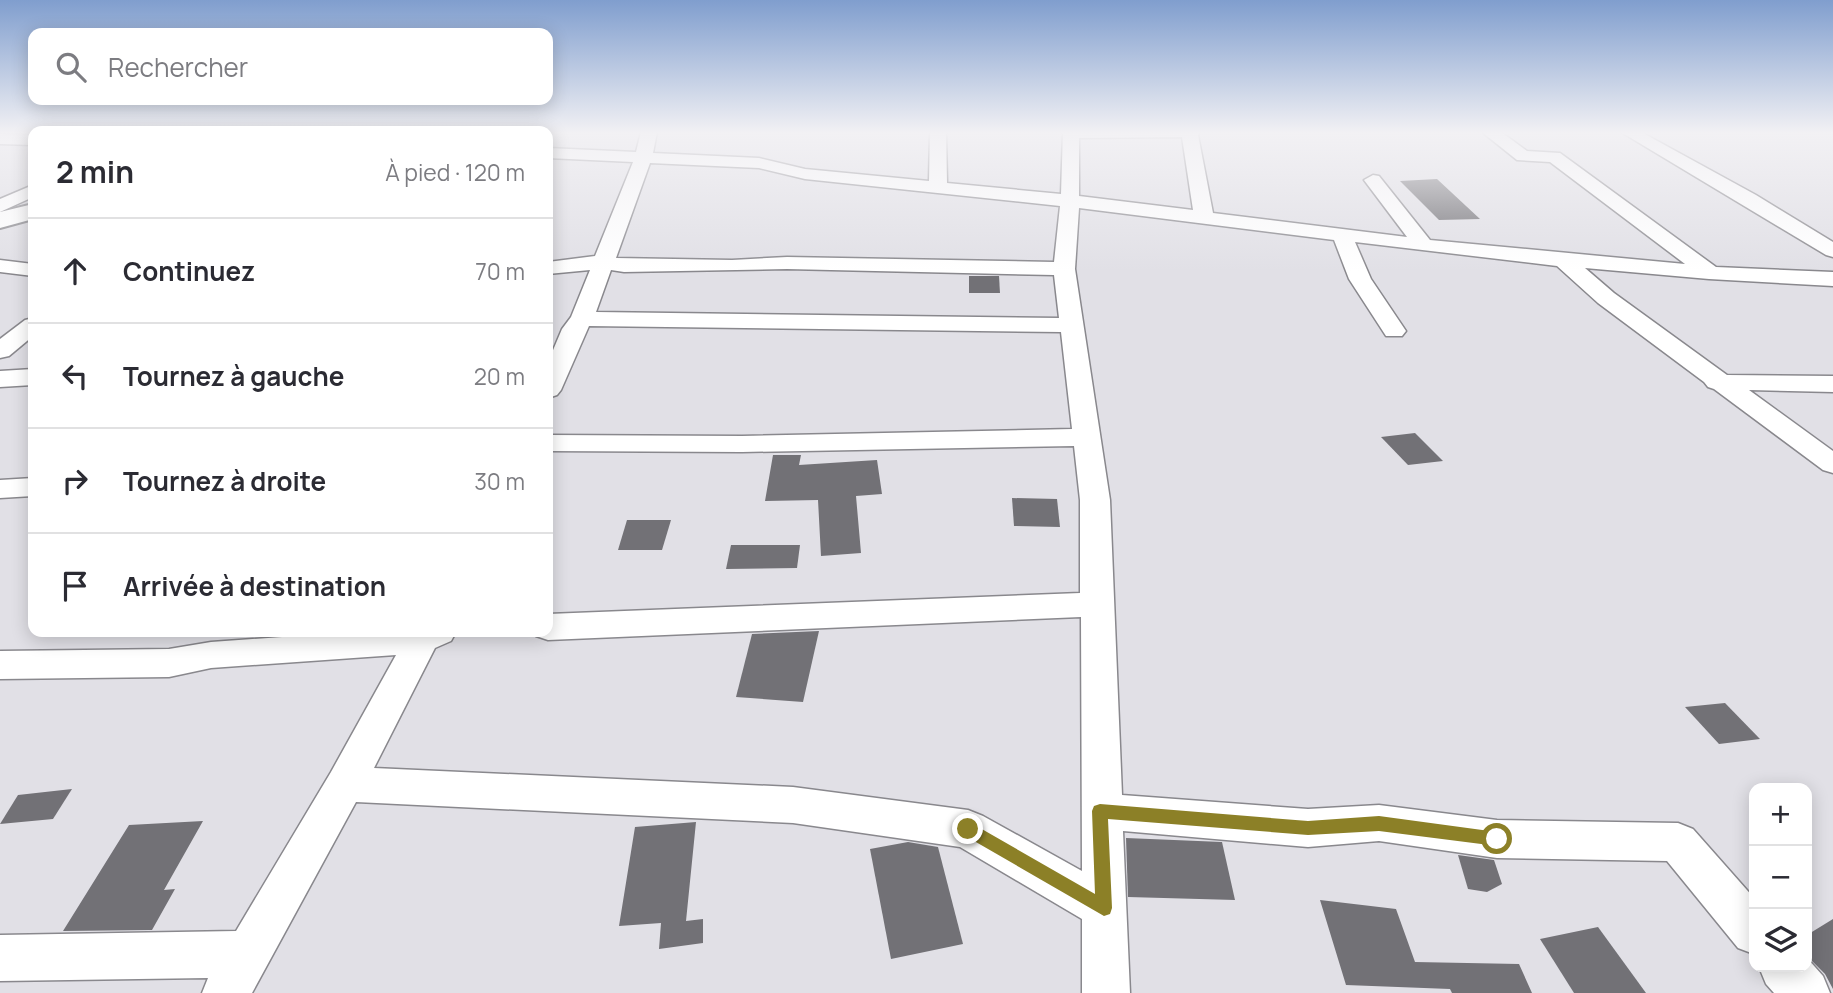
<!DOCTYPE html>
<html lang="fr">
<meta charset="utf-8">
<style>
body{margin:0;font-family:Manrope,sans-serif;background:#f2f2f3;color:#2b2b33}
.controls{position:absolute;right:21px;bottom:21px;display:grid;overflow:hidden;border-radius:14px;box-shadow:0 4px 18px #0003}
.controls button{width:63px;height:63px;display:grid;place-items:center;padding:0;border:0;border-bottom:2px solid #e1e1e2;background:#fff;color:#2b2b33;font:35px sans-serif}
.stop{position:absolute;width:21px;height:21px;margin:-16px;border:5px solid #8c8027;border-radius:50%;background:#fff}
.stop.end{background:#8c8027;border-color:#fff;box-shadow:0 2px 7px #0008}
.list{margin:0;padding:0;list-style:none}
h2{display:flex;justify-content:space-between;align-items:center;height:91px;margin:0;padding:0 28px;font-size:30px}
h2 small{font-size:23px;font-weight:400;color:#7c7c81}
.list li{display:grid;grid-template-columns:46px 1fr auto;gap:21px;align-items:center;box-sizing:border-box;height:105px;padding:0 28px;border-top:2px solid #e1e1e2}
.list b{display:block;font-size:26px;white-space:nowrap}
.list em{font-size:23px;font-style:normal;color:#7c7c81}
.icon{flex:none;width:38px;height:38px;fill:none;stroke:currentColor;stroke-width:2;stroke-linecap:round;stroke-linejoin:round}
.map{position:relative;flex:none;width:1833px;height:993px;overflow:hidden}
.search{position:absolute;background:#fff;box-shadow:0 4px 18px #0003;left:28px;top:28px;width:525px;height:77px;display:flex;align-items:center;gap:18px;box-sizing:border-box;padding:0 24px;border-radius:14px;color:#7c7c81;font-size:26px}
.panel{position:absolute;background:#fff;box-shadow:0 4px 18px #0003;left:28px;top:126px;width:525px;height:511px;border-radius:14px}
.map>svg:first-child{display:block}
</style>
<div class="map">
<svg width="1833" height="993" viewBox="0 0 1833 993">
<rect width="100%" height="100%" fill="#e1e0e6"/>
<g fill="#727176">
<path d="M1437,179l43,40 -41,1 -39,-39z"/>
<path d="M969,276h30l1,17h-31z"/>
<path d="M1415,433l28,28 -35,4 -27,-28z"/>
<path d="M773,455h28l-2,10 78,-5 5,34 -26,2 5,57 -40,3 -3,-56 -53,1z"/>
<path d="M1012,498l45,1 3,28 -46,-1z"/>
<path d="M627,520h44l-9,30h-44z"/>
<path d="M731,545h69l-3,23 -71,1z"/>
<path d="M819,631l-16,71 -67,-5 16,-63z"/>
<path d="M1725,703l35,36 -41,5 -34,-37z"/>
<path d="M72,789l-19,30 -53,5 18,-29z"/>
<path d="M203,821l-39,69 11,-1 -23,41 -89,1 66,-106z"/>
<path d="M696,822l-10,99 17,-2v24l-44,6 2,-26 -42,3 16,-99z"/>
<path d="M1126,838l96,4 13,58 -107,-3z"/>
<path d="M908,842l30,5 25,97 -72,15 -21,-110z"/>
<path d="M1458,855l36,5 8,24 -15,8 -19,-3z"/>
<path d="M1320,900l76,9 19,53 104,2 13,29h-80l-2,-4 -104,-4z"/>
<path d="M1833,919v70l-8,-15 -18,-18v-21z"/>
<path d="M1598,927l48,66h-72l-34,-54z"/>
</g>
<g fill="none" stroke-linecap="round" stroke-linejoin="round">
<defs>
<g id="street">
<path d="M641,132h16l-4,21 106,5 46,11 124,12 1,-49h16l1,51 114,11 2,-62h137l-2,3 15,78 194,24 -43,-57 9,-5 6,1 51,64 255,24 -135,-102 -33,-2 -35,-28h19l26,19 33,2 156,114 117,5v14l-124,-7 -124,-11 29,25 113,82 106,1v16l-84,-2 84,61v22l-10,-3 -109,-81 -6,-2 -4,-5 -106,-79 -41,-37 -202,-24 16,37 35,52 -4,5h-16l-37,-57 -15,-39 -255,-32 -4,61 35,231 12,295 186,14 71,-4 118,15 181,3 15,6 61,69v56l-16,-6 -71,-87 -170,-3 -118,-17 -71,6 -185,-16 7,162h-48v-74l-122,-72 -167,-24 -437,-21 -104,191h-50l6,-15 -208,3v-46l236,-4 95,-159 65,-117 -185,13 -42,9 -169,2v-28l169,-2 42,-7 141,-10h104l-5,9 -16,7 -61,120 419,19 175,23 15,6 99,55 -1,-254 -533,23 -12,-4 -3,-4h15v-18l532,-21v-93l-6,-54 -332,6 -194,-1v-16l194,1 330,-7 -11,-97 -472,-6 -28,64 -4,5 -9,3v-36l14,-33 9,-12 19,-47 -42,4v-12l47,-6 38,-94 -85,-4v-10l88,4zM1182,137l11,73 -114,-14v-58zM650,163l109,5 46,11 255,27 -6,56 -267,-5 -55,3 -116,-2zM787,269l267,6 5,43 -463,-6 15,-42 13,2z"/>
<path d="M1621,132h20l115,63 77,47v15l-7,-2z"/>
<path d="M0,134l33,1v10l-33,-1z"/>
<path d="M33,185v12l-33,15v-13z"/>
<path d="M0,260l33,4v12l-33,-4z"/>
<path d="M33,318v18l-24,20 -9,2v-19l25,-19z"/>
<path d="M33,369v16l-33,2v-16z"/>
<path d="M33,478v18l-33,2v-18z"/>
<path d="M1807,958l16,18 7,17h-56l-8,-9 -7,-17h48z"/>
</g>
<path id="secondary" d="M33,204v15l-33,9v-16z"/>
</defs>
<use href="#street" stroke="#89888d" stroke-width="3"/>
<use href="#secondary" stroke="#89888d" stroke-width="4"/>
<use href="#street" fill="#fff" fill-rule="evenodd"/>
<use href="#secondary" fill="#fff" fill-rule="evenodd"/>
</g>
<linearGradient id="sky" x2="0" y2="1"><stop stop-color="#809ece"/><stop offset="0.49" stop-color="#f2f1f4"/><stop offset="1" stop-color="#f2f1f4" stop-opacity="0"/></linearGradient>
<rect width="1833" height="271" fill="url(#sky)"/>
<path fill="#8c8027" d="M1100,804l208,17 71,-5 118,16 6,2 2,5 -2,5 -6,2 -118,-15 -71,4 -200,-16 4,89 -2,6 -6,2 -142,-82 -2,-5 2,-5h11l122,70 -3,-83 2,-5z"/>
</svg>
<div class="controls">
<button>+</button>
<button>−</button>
<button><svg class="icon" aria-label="layers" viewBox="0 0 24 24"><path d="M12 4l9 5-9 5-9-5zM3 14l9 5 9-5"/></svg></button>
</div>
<div class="stop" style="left:1497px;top:839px"></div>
<div class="stop end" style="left:968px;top:829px"></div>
<div class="search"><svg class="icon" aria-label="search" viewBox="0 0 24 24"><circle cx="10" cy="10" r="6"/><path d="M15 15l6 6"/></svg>Rechercher</div>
<section class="panel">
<h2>2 min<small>À pied · 120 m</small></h2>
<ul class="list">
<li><svg class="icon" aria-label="ahead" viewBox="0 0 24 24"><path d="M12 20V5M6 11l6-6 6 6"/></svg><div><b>Continuez</b></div><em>70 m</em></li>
<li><svg class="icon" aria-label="left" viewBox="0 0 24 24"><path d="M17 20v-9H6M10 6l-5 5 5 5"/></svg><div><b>Tournez à gauche</b></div><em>20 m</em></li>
<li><svg class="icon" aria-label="right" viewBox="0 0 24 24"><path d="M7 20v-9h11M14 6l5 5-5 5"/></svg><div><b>Tournez à droite</b></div><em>30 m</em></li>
<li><svg class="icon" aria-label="arrive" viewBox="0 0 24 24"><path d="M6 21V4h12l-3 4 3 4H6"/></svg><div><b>Arrivée à destination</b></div></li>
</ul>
</section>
</div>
